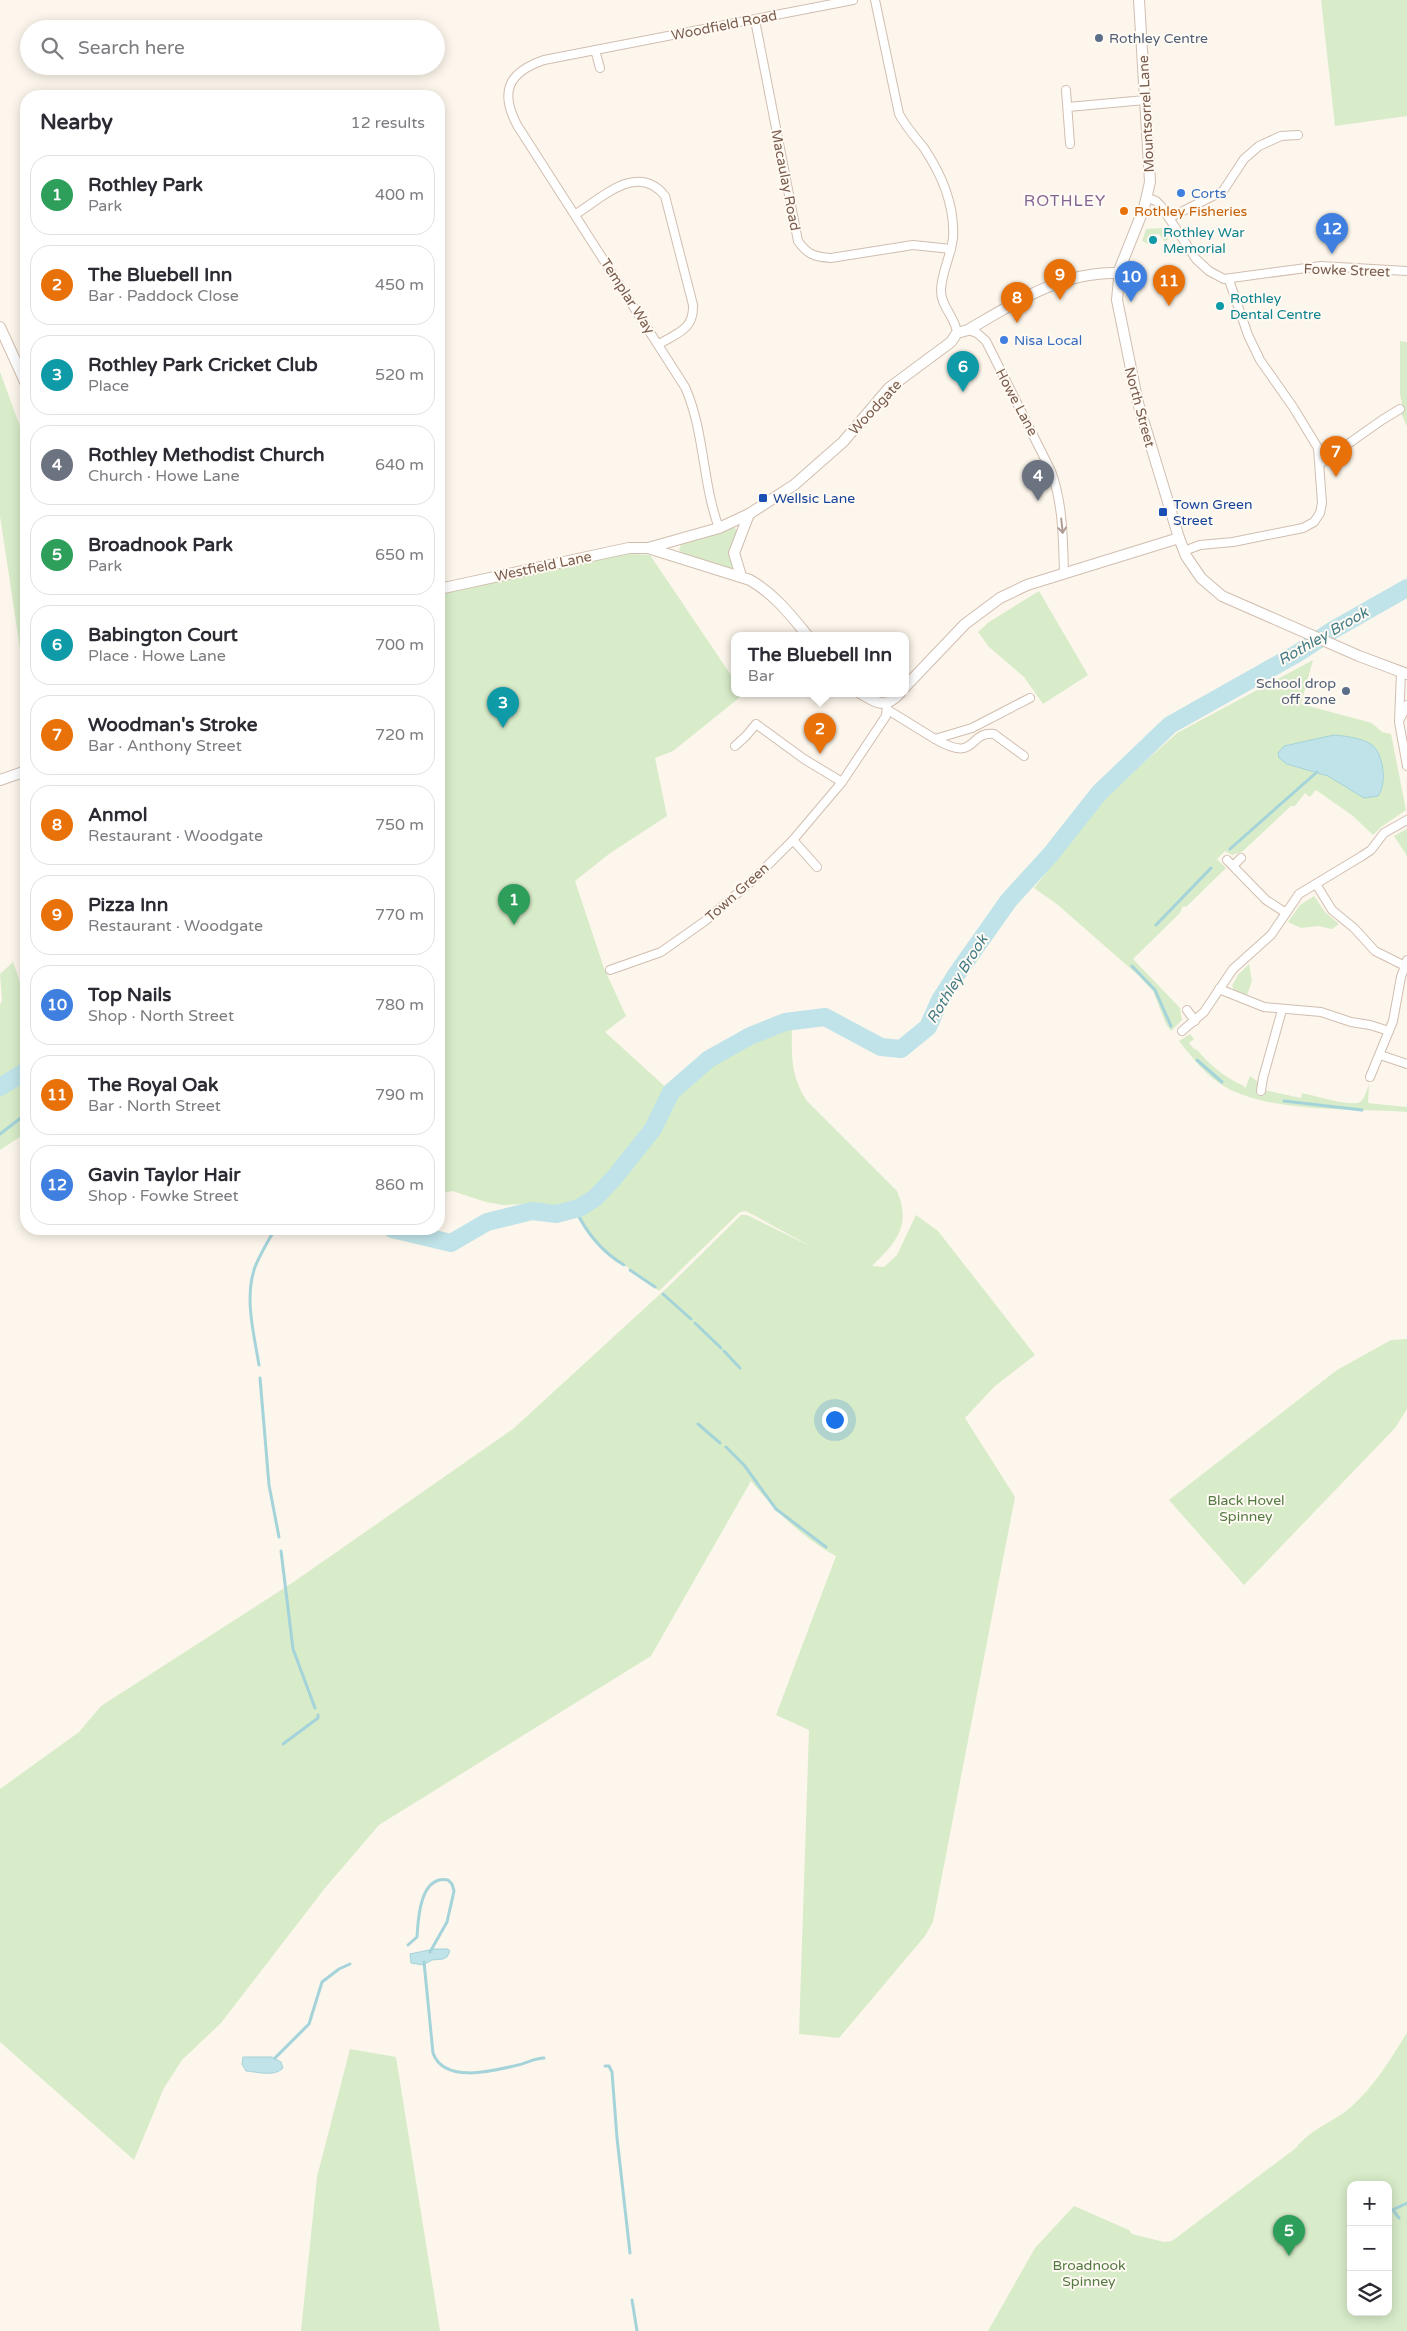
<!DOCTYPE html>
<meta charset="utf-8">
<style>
body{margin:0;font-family:"Varela Round",sans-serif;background:#f7f7f7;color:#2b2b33}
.controls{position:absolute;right:15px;bottom:15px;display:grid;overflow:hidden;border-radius:10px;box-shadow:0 2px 12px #0003}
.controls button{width:45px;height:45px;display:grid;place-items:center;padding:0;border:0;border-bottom:1px solid #e1e1e2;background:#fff;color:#2b2b33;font:25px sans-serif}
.you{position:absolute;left:834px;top:1419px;width:18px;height:18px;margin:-12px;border:4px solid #fff;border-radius:50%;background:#1a73e8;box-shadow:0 0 0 8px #1a73e833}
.badge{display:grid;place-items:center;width:32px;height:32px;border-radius:50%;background:#e76f51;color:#fff;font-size:16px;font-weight:700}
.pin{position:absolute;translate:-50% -41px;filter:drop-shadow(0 1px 2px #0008)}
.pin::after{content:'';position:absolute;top:26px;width:18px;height:15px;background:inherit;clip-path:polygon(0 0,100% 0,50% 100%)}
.popup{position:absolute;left:731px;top:632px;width:178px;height:65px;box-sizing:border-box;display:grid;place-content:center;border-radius:10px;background:#fff;filter:drop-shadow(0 1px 4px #0005);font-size:16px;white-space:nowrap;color:#7c7c81}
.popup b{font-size:19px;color:#2b2b33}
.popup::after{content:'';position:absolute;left:50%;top:100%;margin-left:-10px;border:10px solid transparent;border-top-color:#fff}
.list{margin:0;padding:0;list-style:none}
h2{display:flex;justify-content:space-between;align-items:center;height:65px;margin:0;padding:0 20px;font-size:21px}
h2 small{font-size:16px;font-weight:400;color:#7c7c81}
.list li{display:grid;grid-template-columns:32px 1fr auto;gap:15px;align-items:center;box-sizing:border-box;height:80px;margin:0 10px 10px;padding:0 10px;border:1px solid #e1e1e2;border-radius:20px}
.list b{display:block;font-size:19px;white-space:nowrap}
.list p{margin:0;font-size:16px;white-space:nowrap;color:#7c7c81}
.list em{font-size:16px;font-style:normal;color:#7c7c81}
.icon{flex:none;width:28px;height:28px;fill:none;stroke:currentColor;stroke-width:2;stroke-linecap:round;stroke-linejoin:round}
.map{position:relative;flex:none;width:1407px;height:2331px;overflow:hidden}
.search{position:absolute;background:#fff;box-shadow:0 2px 12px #0003;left:20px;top:20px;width:425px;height:55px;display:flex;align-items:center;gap:12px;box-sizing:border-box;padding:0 18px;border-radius:28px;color:#7c7c81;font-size:19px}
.panel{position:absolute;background:#fff;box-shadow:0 2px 12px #0003;left:20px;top:90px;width:425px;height:1145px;border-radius:20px}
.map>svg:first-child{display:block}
</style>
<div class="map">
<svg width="1407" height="2331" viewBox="0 0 1407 2331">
<rect width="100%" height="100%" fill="#fdf6ec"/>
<g fill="#d8ecc9" fill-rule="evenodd">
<path d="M1321,0h86v116l-72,10z"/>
<path d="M1162,228l7,11 -5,2 -5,-7 -9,1 -2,9 -6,-3 4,-12z"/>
<path d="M1400,341l7,1v85l-9,-21 4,-2 -2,-10z"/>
<path d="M0,372l26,71v210l-6,-4 -20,-133z"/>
<path d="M734,526l3,6 -4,37 -50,-15 -4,-4 2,-6z"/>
<path d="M632,554l18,1 85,126v12l9,1 -71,57 -18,7 12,58 -58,38 -34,27 29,87 22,48 -21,16 66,60c30,-26 57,-48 95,-63 8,-3 16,-7 26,-7 0,30 -3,53 15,79l90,90c15,34 -1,52 -25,75l12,1 13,-12 19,-40 22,16 97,124 -40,31 -30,32 50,79 -82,425 -8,14 -86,102 -40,-4 10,-304 -33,-15 60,-159c-34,-18 -61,-46 -85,-75l-100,175 -272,169 -54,63 -104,135 -39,37 -18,28 -30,72 -134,-118v-253l79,-57 22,-26 191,-123 221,-154 157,-144 71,-70h6l65,32 -66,-36 -6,1 -81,79 -57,-43 -15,-17 -12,-22 -5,-4 -21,3 -18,-4 -28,1 -17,-3 -34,-11 -13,3v-600l179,-39z"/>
<path d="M1039,591l49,84 -45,29 -19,-27 -35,-30 -11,-15 11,-10z"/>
<path d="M1313,660l-12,44 71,19 10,9 9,2 15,76 -25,17 -8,8 -20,-19 -37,-26 -6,7 -5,-4 -10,13h-4l-49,46 -10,3 -7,-4 -8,8 9,9 -40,39 -3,-1 -3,7 -47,46 47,49 2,12 -11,11 -5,-7 -13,-33 -14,-15 -81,-71 -24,-17 72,-92 71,-63z"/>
<path d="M1407,829v27l-13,-20z"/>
<path d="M1314,896l11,16 14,12 -7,5 -14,-3 -17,2 -13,-6 12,-17z"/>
<path d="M13,962l13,38v133l-26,17v-145l2,-5 -2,-26z"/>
<path d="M1249,964l3,17 -5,14 -13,-5 -2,-4 6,-11z"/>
<path d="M1190,1034l4,5 -5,4 6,7 1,-1c14,16 29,29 48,37l1,3 5,-13 7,5 2,8 42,9 1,-5c11,2 48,14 58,9 5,-3 7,-13 9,-18l-1,19 39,4v5c-54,-4 -143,2 -188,-29 -16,-11 -28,-27 -40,-42z"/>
<path d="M1407,1339v70l-12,19 -151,157 -75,-85 168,-130 54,-30z"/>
<path d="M1407,2033v298h-419l47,-83 39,-42 55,24 3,4 32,8 8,-1 124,-93c14,-19 38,-26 55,-41 23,-20 40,-49 56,-74zM1351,2185h37v127h-37z"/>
<path d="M350,2049l46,8 44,274h-139l16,-154z"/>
</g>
<g fill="#bfe3e8" stroke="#a5d3da">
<path d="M1334,735c12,1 28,3 38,10 12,9 15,40 6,51l-14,2 -36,-22 -41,-12 -8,-6 -1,-5 6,-7z"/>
<path d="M434,1949h14l2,2 -3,6 -4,2 -11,1 -9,5 -12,-2 -1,-9z"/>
<path d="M243,2057h29l9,5 2,6c-9,9 -25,4 -37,3l-4,-7z"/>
</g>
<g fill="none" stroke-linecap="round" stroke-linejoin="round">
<g stroke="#a5d3da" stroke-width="3">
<path d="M1230,849l87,-77"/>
<path d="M1156,925l55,-57"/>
<path d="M1132,966l23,24 16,36"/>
<path d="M1197,1060l25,22"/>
<path d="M1284,1101l78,9"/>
<path d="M0,1134l26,-20"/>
<path d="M575,1209c11,23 27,43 49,56"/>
<path d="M630,1270l25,17"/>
<path d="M663,1294l28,25"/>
<path d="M695,1323l26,25"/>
<path d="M724,1351l16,17"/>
<path d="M259,1365c-5,-31 -15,-67 -4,-98 5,-13 13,-26 20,-38"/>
<path d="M260,1378l9,107 10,52"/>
<path d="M698,1424l22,19"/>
<path d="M726,1447l18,18 32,44 50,38"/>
<path d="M281,1551l12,98 22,59"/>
<path d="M283,1744l35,-26v-3"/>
<path d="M408,1945l9,-8c1,-18 3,-62 31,-57l4,4 2,7 -7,31 -17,30"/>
<path d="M424,1962l9,91c11,31 60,18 85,12 9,-2 17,-7 26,-7"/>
<path d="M275,2058l34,-34 13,-42 17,-13 11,-5"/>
<path d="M605,2066h4l3,6 5,66 13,115"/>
<path d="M1393,2210l6,8"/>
<path d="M1388,2212l19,-9"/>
<path d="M632,2300l5,31"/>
</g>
<g stroke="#bfe3e8" stroke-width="18">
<path d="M0,1087l26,-16"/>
<path d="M392,1229l59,14 36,-21 45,-11 24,3 23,-6 16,-10 19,-20 39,-49 18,-37 38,-33 41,-23 35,-14 40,-5 56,30 20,2 27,-22 12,-27 16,-25 53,-75 42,-46 48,-61 71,-68 128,-72 35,-23 74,-42"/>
</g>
<defs>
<g id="minor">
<path d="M875,0l24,114c7,13 16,23 25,34 18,27 31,57 29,90 -2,18 -12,35 -12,53 0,16 15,27 16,42"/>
<path d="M755,20l43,221c9,13 16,16 33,17l82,-13 38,4"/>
<path d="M595,50l5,18"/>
<path d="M1066,90l4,54"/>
<path d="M1068,107l77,-7"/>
<path d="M1148,198l8,3 5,5 35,53 13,12 15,8 97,-13 86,5"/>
<path d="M576,214c27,-17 62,-52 89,-18l28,109c1,24 -15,28 -34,39"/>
<path d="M1169,218l54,-27 21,-32 15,-13 22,-10 17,-1"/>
<path d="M968,330l9,3 9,8 65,130c12,32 12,68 13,103"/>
<path d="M1321,463l61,-43 18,-11"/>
<path d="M719,528c-17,-45 -14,-96 -34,-141l-168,-262c-18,-34 -8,-53 27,-65l309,-60"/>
<path d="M1184,551l16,-6 33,-3 70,-14 11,-6 6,-9 2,-10 -4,-55 -25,-41 -33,-47 -12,-25 -19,-55"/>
<path d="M1401,672l-2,50 8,44"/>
<path d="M888,710l47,29 37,-11 58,-30"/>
<path d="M1400,719l7,-14"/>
<path d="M935,739c43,25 32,-8 59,-5l30,22"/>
<path d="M735,746l11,-10 10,-12 48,35 38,23"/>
<path d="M793,840l24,27"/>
<path d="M1227,860l39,40 20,13"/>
<path d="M1233,866l8,-8"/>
<path d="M1316,884l16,26 22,18 21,23 30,15"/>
<path d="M610,970l51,-18 44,-31 47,-40 41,-41 49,-58 44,-66 1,-13"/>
<path d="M1219,989l45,18 57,5 30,10 19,3 19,6"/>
<path d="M1187,1010l8,11"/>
<path d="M1182,1031l22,-19 29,-43 38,-34 28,-41 63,-38 9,-6 13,-17 23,-13"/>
<path d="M1380,1055l27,9"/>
<path d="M1370,1077l23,-56 8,-44 6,-17"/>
<path d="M1261,1091l2,-13 19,-68"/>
</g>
<g id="tertiary">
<path d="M1139,0l11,182 -6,26 -24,60 -3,32 21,103 41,135 7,18 15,22 21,18 137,60 48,18"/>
<path d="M0,327l26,57"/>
<path d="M648,548l71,-20 30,-14 45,-29 49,-43 46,-54 62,-46 6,-9 11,-3c46,-27 94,-59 150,-57"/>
<path d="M741,576l-7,-23 15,-39"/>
<path d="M439,589l171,-37 19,-4h19l102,32c24,14 39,33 57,55"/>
<path d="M905,687l60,-63 35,-26 27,-13 152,-47"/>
<path d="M860,693c16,10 26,16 40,0"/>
<path d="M0,780l26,-9"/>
</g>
</defs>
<use href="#minor" stroke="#d1beb0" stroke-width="10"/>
<use href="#tertiary" stroke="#d1beb0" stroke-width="12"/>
<use href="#minor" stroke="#fff" stroke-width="8"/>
<use href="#tertiary" stroke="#fff" stroke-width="10"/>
</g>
<defs><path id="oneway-shaft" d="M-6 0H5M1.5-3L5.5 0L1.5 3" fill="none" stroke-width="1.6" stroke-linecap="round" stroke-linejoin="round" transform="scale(1.25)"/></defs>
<use stroke="#af9d94" href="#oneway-shaft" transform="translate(1062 526) rotate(84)"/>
<g fill="#5c6f8a" stroke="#fffaf3" stroke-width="2">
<circle cx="1099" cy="38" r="5"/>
<circle cx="1346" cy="691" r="5"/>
</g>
<g fill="#3f7fe0" stroke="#fffaf3" stroke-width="2">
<circle cx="1181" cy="193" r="5"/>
<circle cx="1004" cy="340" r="5"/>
</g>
<circle fill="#e8710a" stroke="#fffaf3" stroke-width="2" cx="1124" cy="211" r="5"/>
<g fill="#0f9aa8" stroke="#fffaf3" stroke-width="2">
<circle cx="1153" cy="240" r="5"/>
<circle cx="1220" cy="306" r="5"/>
</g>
<g fill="#1a4fb4" stroke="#fffaf3" stroke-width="2">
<rect x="758" y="493" width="10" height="10" rx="2.5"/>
<rect x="1158" y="507" width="10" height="10" rx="2.5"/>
</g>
<g text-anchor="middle" stroke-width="4" stroke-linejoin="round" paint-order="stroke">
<g font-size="14" fill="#7a5c4d" stroke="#fffaf3">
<text transform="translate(724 25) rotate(-11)" y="5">Woodfield Road</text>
<text transform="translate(1146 114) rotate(-93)" y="5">Mountsorrel Lane</text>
<text transform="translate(786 180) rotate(79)" y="5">Macaulay Road</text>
<text transform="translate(1347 270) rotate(2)" y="5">Fowke Street</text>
<text transform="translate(628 296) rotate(57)" y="5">Templar Way</text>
<text transform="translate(1017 402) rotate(62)" y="5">Howe Lane</text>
<text transform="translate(875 407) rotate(-47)" y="5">Woodgate</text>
<text transform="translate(1140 407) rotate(75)" y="5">North Street</text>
<text transform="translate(543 566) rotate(-12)" y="5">Westfield Lane</text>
<text transform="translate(737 892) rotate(-42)" y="5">Town Green</text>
</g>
<g font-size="14" fill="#4e5e75" stroke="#fffaf3" text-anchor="start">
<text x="1109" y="43">Rothley Centre</text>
<text x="1336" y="688" text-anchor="end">School drop<tspan x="1336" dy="16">off zone</tspan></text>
</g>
<g font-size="14" fill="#366cbe" stroke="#fffaf3" text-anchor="start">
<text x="1191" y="198">Corts</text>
<text x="1014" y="345">Nisa Local</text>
</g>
<g font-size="14" fill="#c56008" stroke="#fffaf3" text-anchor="start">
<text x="1134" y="216">Rothley Fisheries</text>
</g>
<g font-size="14" fill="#0d838f" stroke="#fffaf3" text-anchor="start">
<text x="1163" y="237">Rothley War<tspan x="1163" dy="16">Memorial</tspan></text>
<text x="1230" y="303">Rothley<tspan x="1230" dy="16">Dental Centre</tspan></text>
</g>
<g font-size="14" fill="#164399" stroke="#fffaf3" text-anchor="start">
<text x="773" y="503">Wellsic Lane</text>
<text x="1173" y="509">Town Green<tspan x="1173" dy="16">Street</tspan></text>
</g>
<g font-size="14" fill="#537a41" stroke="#fffaf3">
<text x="1246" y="1505">Black Hovel<tspan x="1246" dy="16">Spinney</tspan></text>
<text x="1089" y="2270">Broadnook<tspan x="1089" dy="16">Spinney</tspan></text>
</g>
<g font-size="15" font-style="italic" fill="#437c86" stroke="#fffaf3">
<text transform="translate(1323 636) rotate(-30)" y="5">Rothley Brook</text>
<text transform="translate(957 979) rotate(-58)" y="5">Rothley Brook</text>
</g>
<g font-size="16" letter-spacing="1" fill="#846695" stroke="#fffaf3">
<text x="1065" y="206">ROTHLEY</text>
</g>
</g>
</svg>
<div class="controls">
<button>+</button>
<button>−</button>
<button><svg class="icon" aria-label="layers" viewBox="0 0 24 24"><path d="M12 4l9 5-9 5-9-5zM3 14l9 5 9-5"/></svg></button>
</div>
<div class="you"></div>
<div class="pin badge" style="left:514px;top:925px;background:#2e9e5b">1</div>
<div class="pin badge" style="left:820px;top:754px;background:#e8710a">2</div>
<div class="popup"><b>The Bluebell Inn</b>Bar</div>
<div class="pin badge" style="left:503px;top:728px;background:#0f9aa8">3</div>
<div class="pin badge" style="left:1038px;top:501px;background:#6b7280">4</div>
<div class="pin badge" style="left:1289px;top:2256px;background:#2e9e5b">5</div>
<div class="pin badge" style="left:963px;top:392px;background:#0f9aa8">6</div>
<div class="pin badge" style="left:1336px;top:477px;background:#e8710a">7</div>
<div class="pin badge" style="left:1017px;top:323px;background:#e8710a">8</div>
<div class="pin badge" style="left:1060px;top:300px;background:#e8710a">9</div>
<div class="pin badge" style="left:1131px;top:302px;background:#3f7fe0">10</div>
<div class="pin badge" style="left:1169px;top:306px;background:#e8710a">11</div>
<div class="pin badge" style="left:1332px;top:254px;background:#3f7fe0">12</div>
<div class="search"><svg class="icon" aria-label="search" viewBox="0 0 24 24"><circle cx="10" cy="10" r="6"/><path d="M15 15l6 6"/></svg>Search here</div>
<section class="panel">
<h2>Nearby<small>12 results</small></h2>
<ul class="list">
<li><span class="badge" style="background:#2e9e5b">1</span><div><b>Rothley Park</b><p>Park</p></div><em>400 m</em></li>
<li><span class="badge" style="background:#e8710a">2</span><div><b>The Bluebell Inn</b><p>Bar · Paddock Close</p></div><em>450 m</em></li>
<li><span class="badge" style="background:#0f9aa8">3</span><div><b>Rothley Park Cricket Club</b><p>Place</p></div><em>520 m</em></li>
<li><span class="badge" style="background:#6b7280">4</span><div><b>Rothley Methodist Church</b><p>Church · Howe Lane</p></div><em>640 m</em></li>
<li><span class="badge" style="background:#2e9e5b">5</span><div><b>Broadnook Park</b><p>Park</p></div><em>650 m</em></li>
<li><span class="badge" style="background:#0f9aa8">6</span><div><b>Babington Court</b><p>Place · Howe Lane</p></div><em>700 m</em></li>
<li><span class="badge" style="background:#e8710a">7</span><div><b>Woodman's Stroke</b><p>Bar · Anthony Street</p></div><em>720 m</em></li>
<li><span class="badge" style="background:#e8710a">8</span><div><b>Anmol</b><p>Restaurant · Woodgate</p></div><em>750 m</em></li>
<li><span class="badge" style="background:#e8710a">9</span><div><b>Pizza Inn</b><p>Restaurant · Woodgate</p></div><em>770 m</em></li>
<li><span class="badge" style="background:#3f7fe0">10</span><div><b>Top Nails</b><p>Shop · North Street</p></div><em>780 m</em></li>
<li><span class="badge" style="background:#e8710a">11</span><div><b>The Royal Oak</b><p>Bar · North Street</p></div><em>790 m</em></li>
<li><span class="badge" style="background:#3f7fe0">12</span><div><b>Gavin Taylor Hair</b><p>Shop · Fowke Street</p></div><em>860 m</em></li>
</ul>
</section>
</div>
